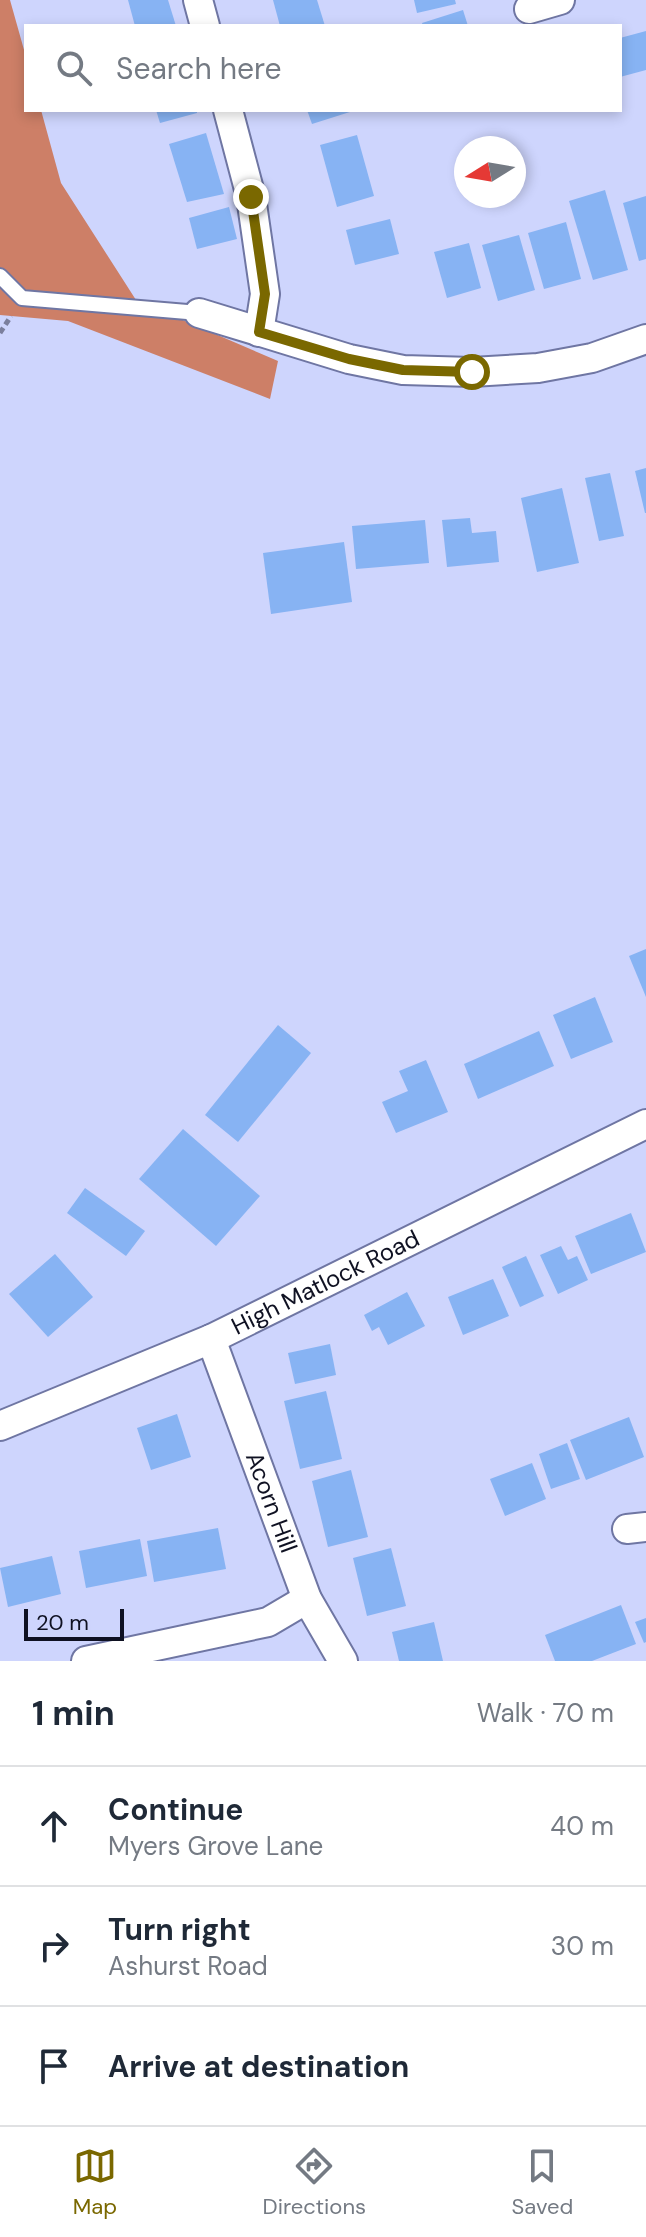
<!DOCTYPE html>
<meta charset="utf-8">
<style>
body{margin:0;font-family:"DM Sans",sans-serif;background:#f2f2f3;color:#1f2937}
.compass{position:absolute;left:454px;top:136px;width:72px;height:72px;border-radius:50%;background:#fff;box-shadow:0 4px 12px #0003;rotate:259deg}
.scale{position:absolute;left:24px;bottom:20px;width:100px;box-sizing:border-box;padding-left:8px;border:4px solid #0f1122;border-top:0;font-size:22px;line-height:28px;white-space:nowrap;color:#0f1122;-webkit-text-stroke:6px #ced5fd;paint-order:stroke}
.stop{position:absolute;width:24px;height:24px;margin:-18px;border:6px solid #7a6800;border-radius:50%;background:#fff}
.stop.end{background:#7a6800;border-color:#fff;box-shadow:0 2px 8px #0008}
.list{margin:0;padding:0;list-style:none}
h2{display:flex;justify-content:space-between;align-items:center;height:104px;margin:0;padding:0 32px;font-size:34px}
h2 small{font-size:26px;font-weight:400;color:#747a83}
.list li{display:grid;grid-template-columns:52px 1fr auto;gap:24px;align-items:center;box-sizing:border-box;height:120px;padding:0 32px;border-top:2px solid #e0e1e3}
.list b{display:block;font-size:30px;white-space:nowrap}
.list p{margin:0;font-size:26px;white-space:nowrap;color:#747a83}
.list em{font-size:26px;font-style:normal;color:#747a83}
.icon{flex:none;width:44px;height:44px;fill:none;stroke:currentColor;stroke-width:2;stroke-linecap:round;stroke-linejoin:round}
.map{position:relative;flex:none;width:646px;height:1661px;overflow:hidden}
.search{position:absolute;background:#fff;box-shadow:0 4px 12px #0003;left:24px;right:24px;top:24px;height:88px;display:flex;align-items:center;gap:20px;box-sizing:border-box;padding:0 28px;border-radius:0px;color:#747a83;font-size:30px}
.sheet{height:464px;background:#fff}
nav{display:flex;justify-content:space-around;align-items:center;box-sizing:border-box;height:112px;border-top:2px solid #e0e1e3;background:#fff;font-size:22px;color:#747a83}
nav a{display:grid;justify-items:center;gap:4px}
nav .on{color:#7a6800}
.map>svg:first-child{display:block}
</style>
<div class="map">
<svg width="646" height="1661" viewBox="0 0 646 1661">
<rect width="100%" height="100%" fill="#ced5fd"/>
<path fill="#cd7f67" d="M0,0h10l16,57v53h15l20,73 75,117 142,61 -8,38 -202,-78 -68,-6z"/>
<g fill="#87b3f3">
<path d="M128,0h40l8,26h-41z"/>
<path d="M273,0h44l8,26h-45z"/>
<path d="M414,0h41l1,4 -39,9z"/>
<path d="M463,10l5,16h-45l-1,-3z"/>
<path d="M646,31v39l-26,7v-39z"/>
<path d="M156,110h41v3l-37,10z"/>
<path d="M307,110h46v1l-41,13z"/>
<path d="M206,133l18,61 -37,8 -18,-58z"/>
<path d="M357,135l17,61 -37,11 -17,-62z"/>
<path d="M605,190l23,80 -35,10 -24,-79z"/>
<path d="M646,196v63l-7,2 -16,-58z"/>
<path d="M229,207l8,32 -40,10 -8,-31z"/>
<path d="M390,219l9,35 -44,11 -9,-35z"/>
<path d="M566,222l15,57 -37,10 -16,-56z"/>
<path d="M519,235l16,55 -37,11 -16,-56z"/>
<path d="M469,243l12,45 -34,10 -13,-46z"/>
<path d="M646,468v45h-1l-10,-42z"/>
<path d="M610,473l14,63 -25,5 -14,-63z"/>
<path d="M562,488l17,75 -42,9 -16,-74z"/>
<path d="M470,518l2,15 24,-2 3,31 -52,5 -5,-47z"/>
<path d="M425,520l4,43 -73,6 -4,-43z"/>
<path d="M344,542l8,60 -81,12 -8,-61z"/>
<path d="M646,949v48l-17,-41z"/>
<path d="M595,997l18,45 -42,17 -18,-44z"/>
<path d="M278,1025l33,28 -73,89 -33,-27z"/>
<path d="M539,1031l15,35 -76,33 -14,-35z"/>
<path d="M426,1060l22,52 -52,21 -14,-31 26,-11 -9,-20z"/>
<path d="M183,1129l77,67 -44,50 -77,-67z"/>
<path d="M85,1188l60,43 -19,25 -59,-43z"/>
<path d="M631,1213l15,39 -55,22 -16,-38z"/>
<path d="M561,1246l7,14 9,-4 11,24 -30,14 -18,-39z"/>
<path d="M55,1254l38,43 -45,40 -39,-43z"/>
<path d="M526,1256l18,40 -24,11 -18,-40z"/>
<path d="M493,1279l16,37 -46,19 -15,-38z"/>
<path d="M407,1292l18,34 -37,19 -9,-18 -7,4 -8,-16z"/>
<path d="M330,1344l6,31 -41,9 -7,-31z"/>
<path d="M326,1391l16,68 -42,10 -16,-68z"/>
<path d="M177,1414l14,43 -40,13 -14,-42z"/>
<path d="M629,1417l15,40 -58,23 -16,-40z"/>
<path d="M567,1443l13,36 -29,10 -12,-35z"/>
<path d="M532,1463l14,36 -41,17 -15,-37z"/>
<path d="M351,1470l17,67 -40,10 -16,-66z"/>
<path d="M218,1528l8,41 -72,13 -7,-41z"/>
<path d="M140,1539l7,37 -61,12 -7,-37z"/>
<path d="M391,1548l15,58 -39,10 -14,-58z"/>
<path d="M52,1556l9,38 -53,13 -8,-39z"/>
<path d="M621,1605l15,39 -44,17h-37l-10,-26z"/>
<path d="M646,1618v24l-2,1 -9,-21z"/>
<path d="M434,1622l9,39h-44l-7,-29z"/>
</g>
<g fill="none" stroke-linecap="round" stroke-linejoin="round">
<defs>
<path id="lane" d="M0,276l22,22 177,15"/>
<g id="street">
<path d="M198,0l7,26"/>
<path d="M529,9l31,-9"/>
<path d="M228,110l23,87 14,97 -6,38"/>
<path d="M199,313l150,46 54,11 69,2 66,-4 54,-10 54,-19"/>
<path id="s1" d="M211,1339l96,260 36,62"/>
<path id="s2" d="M0,1426l211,-87 435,-215"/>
<path d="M627,1529l19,-2"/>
<path d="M86,1661l182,-39 39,-23"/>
</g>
</defs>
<use href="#lane" stroke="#6f76a3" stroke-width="18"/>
<use href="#street" stroke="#6f76a3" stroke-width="32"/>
<path stroke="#7b7f9d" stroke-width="5" stroke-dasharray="6 4" stroke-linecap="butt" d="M0,333l11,-17"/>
<use href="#lane" stroke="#fff" stroke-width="14"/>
<use href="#street" stroke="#fff" stroke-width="28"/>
</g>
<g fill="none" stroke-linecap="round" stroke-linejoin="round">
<path stroke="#7a6800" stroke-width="10" d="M251,197l14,97 -6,38 90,27 54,11 69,2"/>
</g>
<g text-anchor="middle" stroke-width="6" stroke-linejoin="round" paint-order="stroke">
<g font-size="24" fill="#0f1122" stroke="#ced5fd">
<text dy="8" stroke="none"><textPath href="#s2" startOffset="356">High Matlock Road</textPath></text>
<text dy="8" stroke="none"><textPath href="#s1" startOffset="174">Acorn Hill</textPath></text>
</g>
</g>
</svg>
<svg class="compass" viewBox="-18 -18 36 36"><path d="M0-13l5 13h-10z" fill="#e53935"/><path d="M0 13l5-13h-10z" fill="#747a83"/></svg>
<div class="scale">20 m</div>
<div class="stop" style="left:472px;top:372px"></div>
<div class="stop end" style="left:251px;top:197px"></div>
<div class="search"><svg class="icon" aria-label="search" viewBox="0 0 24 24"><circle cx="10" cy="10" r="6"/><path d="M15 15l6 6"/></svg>Search here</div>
</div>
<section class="sheet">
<h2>1 min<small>Walk · 70 m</small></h2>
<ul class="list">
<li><svg class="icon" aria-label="ahead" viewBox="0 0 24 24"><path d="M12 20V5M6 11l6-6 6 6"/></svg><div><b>Continue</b><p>Myers Grove Lane</p></div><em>40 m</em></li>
<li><svg class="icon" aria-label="right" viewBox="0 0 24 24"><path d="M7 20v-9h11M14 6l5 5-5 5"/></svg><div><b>Turn right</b><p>Ashurst Road</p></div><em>30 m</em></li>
<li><svg class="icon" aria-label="arrive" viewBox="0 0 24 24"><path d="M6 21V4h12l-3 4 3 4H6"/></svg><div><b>Arrive at destination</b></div></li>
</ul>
</section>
<nav>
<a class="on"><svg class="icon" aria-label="map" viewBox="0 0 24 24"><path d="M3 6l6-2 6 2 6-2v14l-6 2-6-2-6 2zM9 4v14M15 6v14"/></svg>Map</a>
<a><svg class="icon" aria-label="directions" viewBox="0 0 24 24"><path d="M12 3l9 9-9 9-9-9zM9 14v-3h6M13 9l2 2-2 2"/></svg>Directions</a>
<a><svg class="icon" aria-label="saved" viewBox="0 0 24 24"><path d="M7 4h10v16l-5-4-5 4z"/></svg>Saved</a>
</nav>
